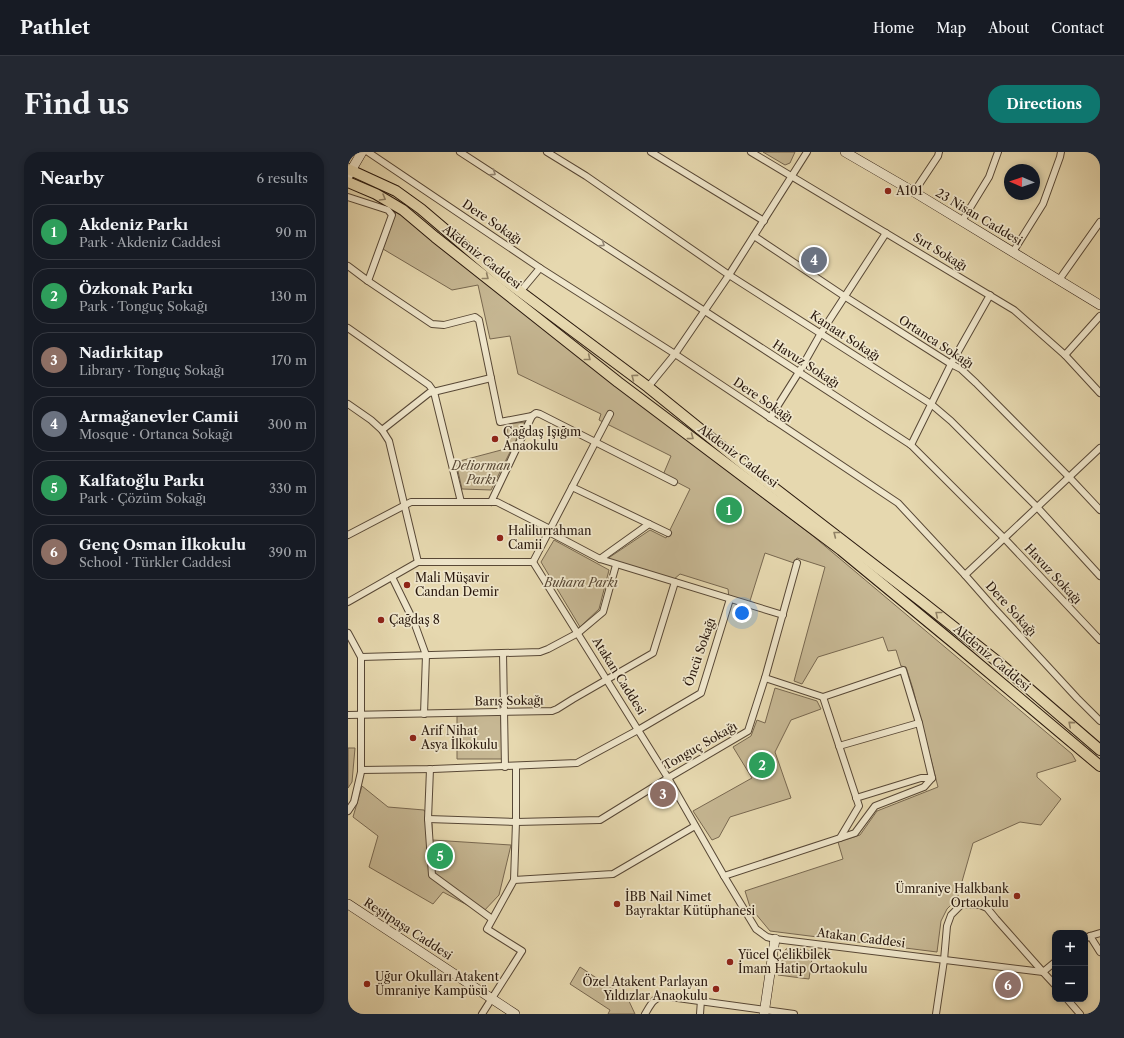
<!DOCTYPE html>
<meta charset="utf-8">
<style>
body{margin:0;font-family:"Libre Caslon Text",serif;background:#242831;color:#f1f3f6}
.controls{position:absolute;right:12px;bottom:12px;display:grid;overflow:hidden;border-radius:8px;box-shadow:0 2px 6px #0003}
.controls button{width:36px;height:36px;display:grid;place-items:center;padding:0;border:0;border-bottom:1px solid #363941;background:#171b24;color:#f1f3f6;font:20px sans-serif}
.compass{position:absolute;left:656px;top:12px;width:36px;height:36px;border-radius:50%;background:#171b24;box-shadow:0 2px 6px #0003;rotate:272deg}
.you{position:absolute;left:394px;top:461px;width:14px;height:14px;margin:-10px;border:3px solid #fff;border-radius:50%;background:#1a73e8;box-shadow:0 0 0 6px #1a73e833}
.badge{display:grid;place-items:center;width:26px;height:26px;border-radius:50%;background:#0f766e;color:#fff;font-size:13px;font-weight:700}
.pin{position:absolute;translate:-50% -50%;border:2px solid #fff;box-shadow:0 1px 4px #0006}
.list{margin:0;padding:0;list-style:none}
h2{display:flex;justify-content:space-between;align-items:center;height:52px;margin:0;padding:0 16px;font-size:17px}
h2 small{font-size:13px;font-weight:400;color:#9ea1a6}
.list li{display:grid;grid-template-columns:26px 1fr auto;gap:12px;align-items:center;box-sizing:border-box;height:56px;margin:0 8px 8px;padding:0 8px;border:1px solid #363941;border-radius:16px}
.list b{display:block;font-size:15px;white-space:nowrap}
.list p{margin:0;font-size:13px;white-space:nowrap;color:#9ea1a6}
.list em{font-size:13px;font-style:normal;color:#9ea1a6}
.map{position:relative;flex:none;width:752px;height:862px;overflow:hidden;border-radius:16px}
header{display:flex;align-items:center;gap:24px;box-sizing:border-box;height:56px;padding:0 20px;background:#171b24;border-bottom:1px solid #363941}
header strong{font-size:19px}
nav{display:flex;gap:22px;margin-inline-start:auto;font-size:14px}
.intro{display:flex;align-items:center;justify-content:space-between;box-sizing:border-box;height:96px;padding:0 24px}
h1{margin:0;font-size:28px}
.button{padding:10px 18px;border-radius:16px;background:#0f766e;color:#fff;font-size:14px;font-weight:700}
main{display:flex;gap:24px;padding:0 24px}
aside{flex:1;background:#171b24;border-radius:16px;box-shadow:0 2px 6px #0003}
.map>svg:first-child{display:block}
</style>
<header>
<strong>Pathlet</strong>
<nav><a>Home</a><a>Map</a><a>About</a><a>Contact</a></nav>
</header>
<div class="intro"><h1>Find us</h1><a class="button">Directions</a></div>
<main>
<aside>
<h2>Nearby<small>6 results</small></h2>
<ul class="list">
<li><span class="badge" style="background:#2e9e5b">1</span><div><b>Akdeniz Parkı</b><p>Park · Akdeniz Caddesi</p></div><em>90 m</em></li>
<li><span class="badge" style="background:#2e9e5b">2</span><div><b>Özkonak Parkı</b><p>Park · Tonguç Sokağı</p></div><em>130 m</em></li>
<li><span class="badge" style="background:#8d6e63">3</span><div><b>Nadirkitap</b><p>Library · Tonguç Sokağı</p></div><em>170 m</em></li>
<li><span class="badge" style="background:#6b7280">4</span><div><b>Armağanevler Camii</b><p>Mosque · Ortanca Sokağı</p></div><em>300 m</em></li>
<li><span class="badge" style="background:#2e9e5b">5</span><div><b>Kalfatoğlu Parkı</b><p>Park · Çözüm Sokağı</p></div><em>330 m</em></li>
<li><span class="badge" style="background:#8d6e63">6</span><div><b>Genç Osman İlkokulu</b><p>School · Türkler Caddesi</p></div><em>390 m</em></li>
</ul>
</aside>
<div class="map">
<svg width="752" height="862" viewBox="0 0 752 862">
<rect width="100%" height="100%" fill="#e6d8af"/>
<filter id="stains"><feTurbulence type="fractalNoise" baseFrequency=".005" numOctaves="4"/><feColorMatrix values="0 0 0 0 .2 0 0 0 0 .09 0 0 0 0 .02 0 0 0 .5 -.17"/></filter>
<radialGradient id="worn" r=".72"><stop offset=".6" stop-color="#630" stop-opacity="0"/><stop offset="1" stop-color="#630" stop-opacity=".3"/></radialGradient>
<g fill="#c6b793" stroke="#786850">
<path d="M415,0h32l-5,11 -5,2z"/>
<path d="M48,60l8,1 220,179 189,144 259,218 4,7 -39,12v4l24,22 -20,26 -21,-3 -47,21 -16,56 -10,10 -6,12 -4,31 -167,-21 -20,-24 -5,-16 98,-32 -5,-17 22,-7 17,-24 61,-24 -25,-98 -7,-22 -5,-1 -5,-16 -8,1 -5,-14 -65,20 -16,27 -8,-3 31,-114 -28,-9 -3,5 -29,-10 -16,51 -20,-6 -1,-9 -48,-15 -7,6 -66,-21 43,-29 16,8 24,-49 -27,-14 8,-19 -72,-36 2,-6 -83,-40 -8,-38 -20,3 -12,-54 -26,5 -69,-41z"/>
<path d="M177,270l-34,68 -29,-1 -6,-27 49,-13 3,-25z"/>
<path d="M206,388l55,30 -10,39 -19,18 -39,-65z"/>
<path d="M427,536l42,13 4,8 -30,11 -16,32 16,46 -61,19 -11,20 -7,3 -19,-29 59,-33 -19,-31 18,-11 6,-16 8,3z"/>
<path d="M153,563l1,44h-45v-43z"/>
<path d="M0,596h7l-3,34 -4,6z"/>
<path d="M14,634l26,21 36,3 8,14v16l79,5 -12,50 -17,18 -39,-21 -10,12 -64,-37 9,-31 -25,-19z"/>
<path d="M442,796l23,3 -4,28 -31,-4 6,-23 2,-3z"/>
<path d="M232,815l48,32 7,15h-27l2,-4 -40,-26z"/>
</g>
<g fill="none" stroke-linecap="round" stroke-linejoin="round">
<defs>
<g id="street">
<path d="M20,0l172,116 135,86 223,149 67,72 29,33 83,90 23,23"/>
<path d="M112,0l451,293 93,93 96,102"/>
<path d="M199,0l39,24 143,99 202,129 20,17 86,86 63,69"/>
<path d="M303,0l113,69"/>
<path d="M403,0l263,158 51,45 35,38"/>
<path d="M566,40l24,-36 1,-4"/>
<path d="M0,45l40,13 4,5 -24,66"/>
<path d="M614,69l27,-44 9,-25"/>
<path d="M406,84l90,60 107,68 10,5 15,14 93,94 31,33"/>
<path d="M665,100l30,-48 17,-47 1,-5"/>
<path d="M0,114l20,15 64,43 12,1 31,-8 4,3 21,102 32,-6 4,-3 4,1 134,68"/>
<path d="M711,128l41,-58"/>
<path d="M172,140l20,-24"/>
<path d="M0,176l81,57 5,7 27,110"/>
<path d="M717,203l35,-39"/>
<path d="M300,235l27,-33 54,-79 78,-123"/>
<path d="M0,252l23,16 11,10 7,11 29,121"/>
<path d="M422,266l29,-46 22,-39 65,-100"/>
<path d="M34,278l47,-37 62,-15"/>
<path d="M563,293l40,-81 39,-69"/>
<path d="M224,335l96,46"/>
<path d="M143,350l41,-86"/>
<path d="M201,380l51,27 183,56"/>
<path d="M0,383l63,-33h86l53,27"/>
<path d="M252,407l49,-35"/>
<path d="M185,410l135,216 56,98 32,53 11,8 8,2 268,33 12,13"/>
<path d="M185,410l77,-148"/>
<path d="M617,423l135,-127"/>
<path d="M44,425l22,45 12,33 -2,59"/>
<path d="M0,450l70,-40h115"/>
<path d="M0,481l13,24v115l-7,30 -6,9"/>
<path d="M155,501l2,114"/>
<path d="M13,505l179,-5 8,-3 30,-16 25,-21 13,-47"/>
<path d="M417,526l58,19"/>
<path d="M475,545l80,-27 16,53 13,55"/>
<path d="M0,563l204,-4 5,-2 16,-10 80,-46 22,-71"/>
<path d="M491,594l80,-23"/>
<path d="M82,617l-2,50 4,56 60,44"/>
<path d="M13,618l72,-1 144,-6 61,-33 63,-37 29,-94"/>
<path d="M80,667l88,3 84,-2 68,-42 80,-47 17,-53 32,-115"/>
<path d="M492,686l15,-5 20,-27 49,-19 8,-9h-11l-65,20"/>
<path d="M376,724l116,-38 19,-32 -36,-109"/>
<path d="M166,728l99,-6 82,-48"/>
<path d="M742,784l10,16"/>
<path d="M737,787l5,-3 10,-3"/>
<path d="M719,847l13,15"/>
<path d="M134,862l40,-63 -35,-22 27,-49 2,-58v-56"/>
<path d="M297,862c5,-8 8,-16 18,-18l131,18"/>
<path d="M352,862l1,-14"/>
<path d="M588,862l8,-54 3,-34 4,-11 11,-11 18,1 7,3 9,11 47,53 12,-10"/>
</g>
<g id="secondary">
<path d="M497,0l69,40 186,113"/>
<path d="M0,24l14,-24"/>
<path d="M0,752l167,110"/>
<path d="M416,862l11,-75"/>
</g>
<g id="primary">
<path d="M0,17l48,22 25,18 81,69 146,109 99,80 174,134 77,61 102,88"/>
<path d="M0,30l28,12 27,16 32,27 183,145 223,168 114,94 145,122"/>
</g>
</defs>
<use href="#street" stroke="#584836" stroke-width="8"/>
<use href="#secondary" stroke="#29180d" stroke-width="10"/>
<use href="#primary" stroke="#29180d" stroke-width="12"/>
<use href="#street" stroke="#efe6cb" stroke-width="6"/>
<use href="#secondary" stroke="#efe6cb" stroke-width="9"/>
<use href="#primary" stroke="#e6d8af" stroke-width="10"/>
</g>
<defs><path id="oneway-chevron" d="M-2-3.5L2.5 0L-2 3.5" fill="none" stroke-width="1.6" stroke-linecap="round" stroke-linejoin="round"/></defs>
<g stroke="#968976">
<use href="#oneway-chevron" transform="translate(145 21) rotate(33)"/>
<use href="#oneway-chevron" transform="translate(254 92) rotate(33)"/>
</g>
<g stroke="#918266">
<use href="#oneway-chevron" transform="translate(35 46) rotate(30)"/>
<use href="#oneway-chevron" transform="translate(138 125) rotate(38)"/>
<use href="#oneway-chevron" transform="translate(240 206) rotate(39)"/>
<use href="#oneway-chevron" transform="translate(286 225) rotate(-143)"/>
<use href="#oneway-chevron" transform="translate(343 285) rotate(37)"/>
<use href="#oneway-chevron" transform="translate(488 382) rotate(-142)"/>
<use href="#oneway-chevron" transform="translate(590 462) rotate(-141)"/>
<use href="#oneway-chevron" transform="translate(723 572) rotate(-139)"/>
</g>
<g fill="#8f2418" stroke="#efe6cb" stroke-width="1.5">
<circle cx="540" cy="39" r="4"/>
<circle cx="147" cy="287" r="4"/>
<circle cx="152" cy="386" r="4"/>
<circle cx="59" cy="433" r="4"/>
<circle cx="33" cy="468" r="4"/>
<circle cx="65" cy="586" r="4"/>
<circle cx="669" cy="744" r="4"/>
<circle cx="269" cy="752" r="4"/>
<circle cx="382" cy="810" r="4"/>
<circle cx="19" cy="832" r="4"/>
<circle cx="368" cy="837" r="4"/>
</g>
<g text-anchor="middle" stroke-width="3.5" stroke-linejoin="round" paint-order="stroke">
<g font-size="12" fill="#29180d" stroke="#efe6cb" text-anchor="start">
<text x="548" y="43">A101</text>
<text x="155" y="284">Çağdaş Işığım<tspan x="155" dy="14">Anaokulu</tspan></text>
<text x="160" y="383">Halilurrahman<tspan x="160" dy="14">Camii</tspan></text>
<text x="67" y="430">Mali Müşavir<tspan x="67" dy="14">Candan Demir</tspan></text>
<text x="41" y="472">Çağdaş 8</text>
<text x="73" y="583">Arif Nihat<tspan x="73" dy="14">Asya İlkokulu</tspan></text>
<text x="661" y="741" text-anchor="end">Ümraniye Halkbank<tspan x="661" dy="14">Ortaokulu</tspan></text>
<text x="277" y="749">İBB Nail Nimet<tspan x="277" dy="14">Bayraktar Kütüphanesi</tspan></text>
<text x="390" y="807">Yücel Çelikbilek<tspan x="390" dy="14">İmam Hatip Ortaokulu</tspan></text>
<text x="27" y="829">Uğur Okulları Atakent<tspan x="27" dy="14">Ümraniye Kampüsü</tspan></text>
<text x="360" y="834" text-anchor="end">Özel Atakent Parlayan<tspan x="360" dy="14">Yıldızlar Anaokulu</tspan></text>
</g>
<g font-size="12" fill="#29180d" stroke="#efe6cb">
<text transform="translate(631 65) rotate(31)" y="4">23 Nisan Caddesi</text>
<text transform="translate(144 70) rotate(34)" y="4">Dere Sokağı</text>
<text transform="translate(592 100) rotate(31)" y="4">Sırt Sokağı</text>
<text transform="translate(134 105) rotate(38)" y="4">Akdeniz Caddesi</text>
<text transform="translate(497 184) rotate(33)" y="4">Kanaat Sokağı</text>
<text transform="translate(588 190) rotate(33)" y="4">Ortanca Sokağı</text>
<text transform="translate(458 212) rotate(33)" y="4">Havuz Sokağı</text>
<text transform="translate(415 248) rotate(34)" y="4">Dere Sokağı</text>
<text transform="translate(390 304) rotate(37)" y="4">Akdeniz Caddesi</text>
<text transform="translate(705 422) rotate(47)" y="4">Havuz Sokağı</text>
<text transform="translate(663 457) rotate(48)" y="4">Dere Sokağı</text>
<text transform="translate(352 500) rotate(-71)" y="4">Öncü Sokağı</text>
<text transform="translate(644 506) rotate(40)" y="4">Akdeniz Caddesi</text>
<text transform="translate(271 524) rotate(58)" y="4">Atakan Caddesi</text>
<text transform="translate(161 549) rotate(-1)" y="4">Barış Sokağı</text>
<text transform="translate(352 594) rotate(-30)" y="4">Tonguç Sokağı</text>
<text transform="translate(60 777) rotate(33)" y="4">Reşitpaşa Caddesi</text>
<text transform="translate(513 786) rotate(7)" y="4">Atakan Caddesi</text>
</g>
<g font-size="12" font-style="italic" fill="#584835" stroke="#efe6cb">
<text x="133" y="318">Deliorman<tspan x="133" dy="14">Parkı</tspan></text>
<text x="233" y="435">Buhara Parkı</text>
</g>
</g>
<rect width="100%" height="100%" filter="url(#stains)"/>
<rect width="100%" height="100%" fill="url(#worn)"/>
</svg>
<div class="controls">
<button>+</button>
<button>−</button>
</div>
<svg class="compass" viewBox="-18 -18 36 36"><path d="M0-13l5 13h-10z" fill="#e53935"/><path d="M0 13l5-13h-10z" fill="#9ea1a6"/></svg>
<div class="you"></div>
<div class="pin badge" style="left:381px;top:358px;background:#2e9e5b">1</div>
<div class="pin badge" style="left:414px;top:613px;background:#2e9e5b">2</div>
<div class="pin badge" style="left:315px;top:642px;background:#8d6e63">3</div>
<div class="pin badge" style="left:466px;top:108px;background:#6b7280">4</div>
<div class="pin badge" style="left:92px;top:704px;background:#2e9e5b">5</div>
<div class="pin badge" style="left:660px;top:833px;background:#8d6e63">6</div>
</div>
</main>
